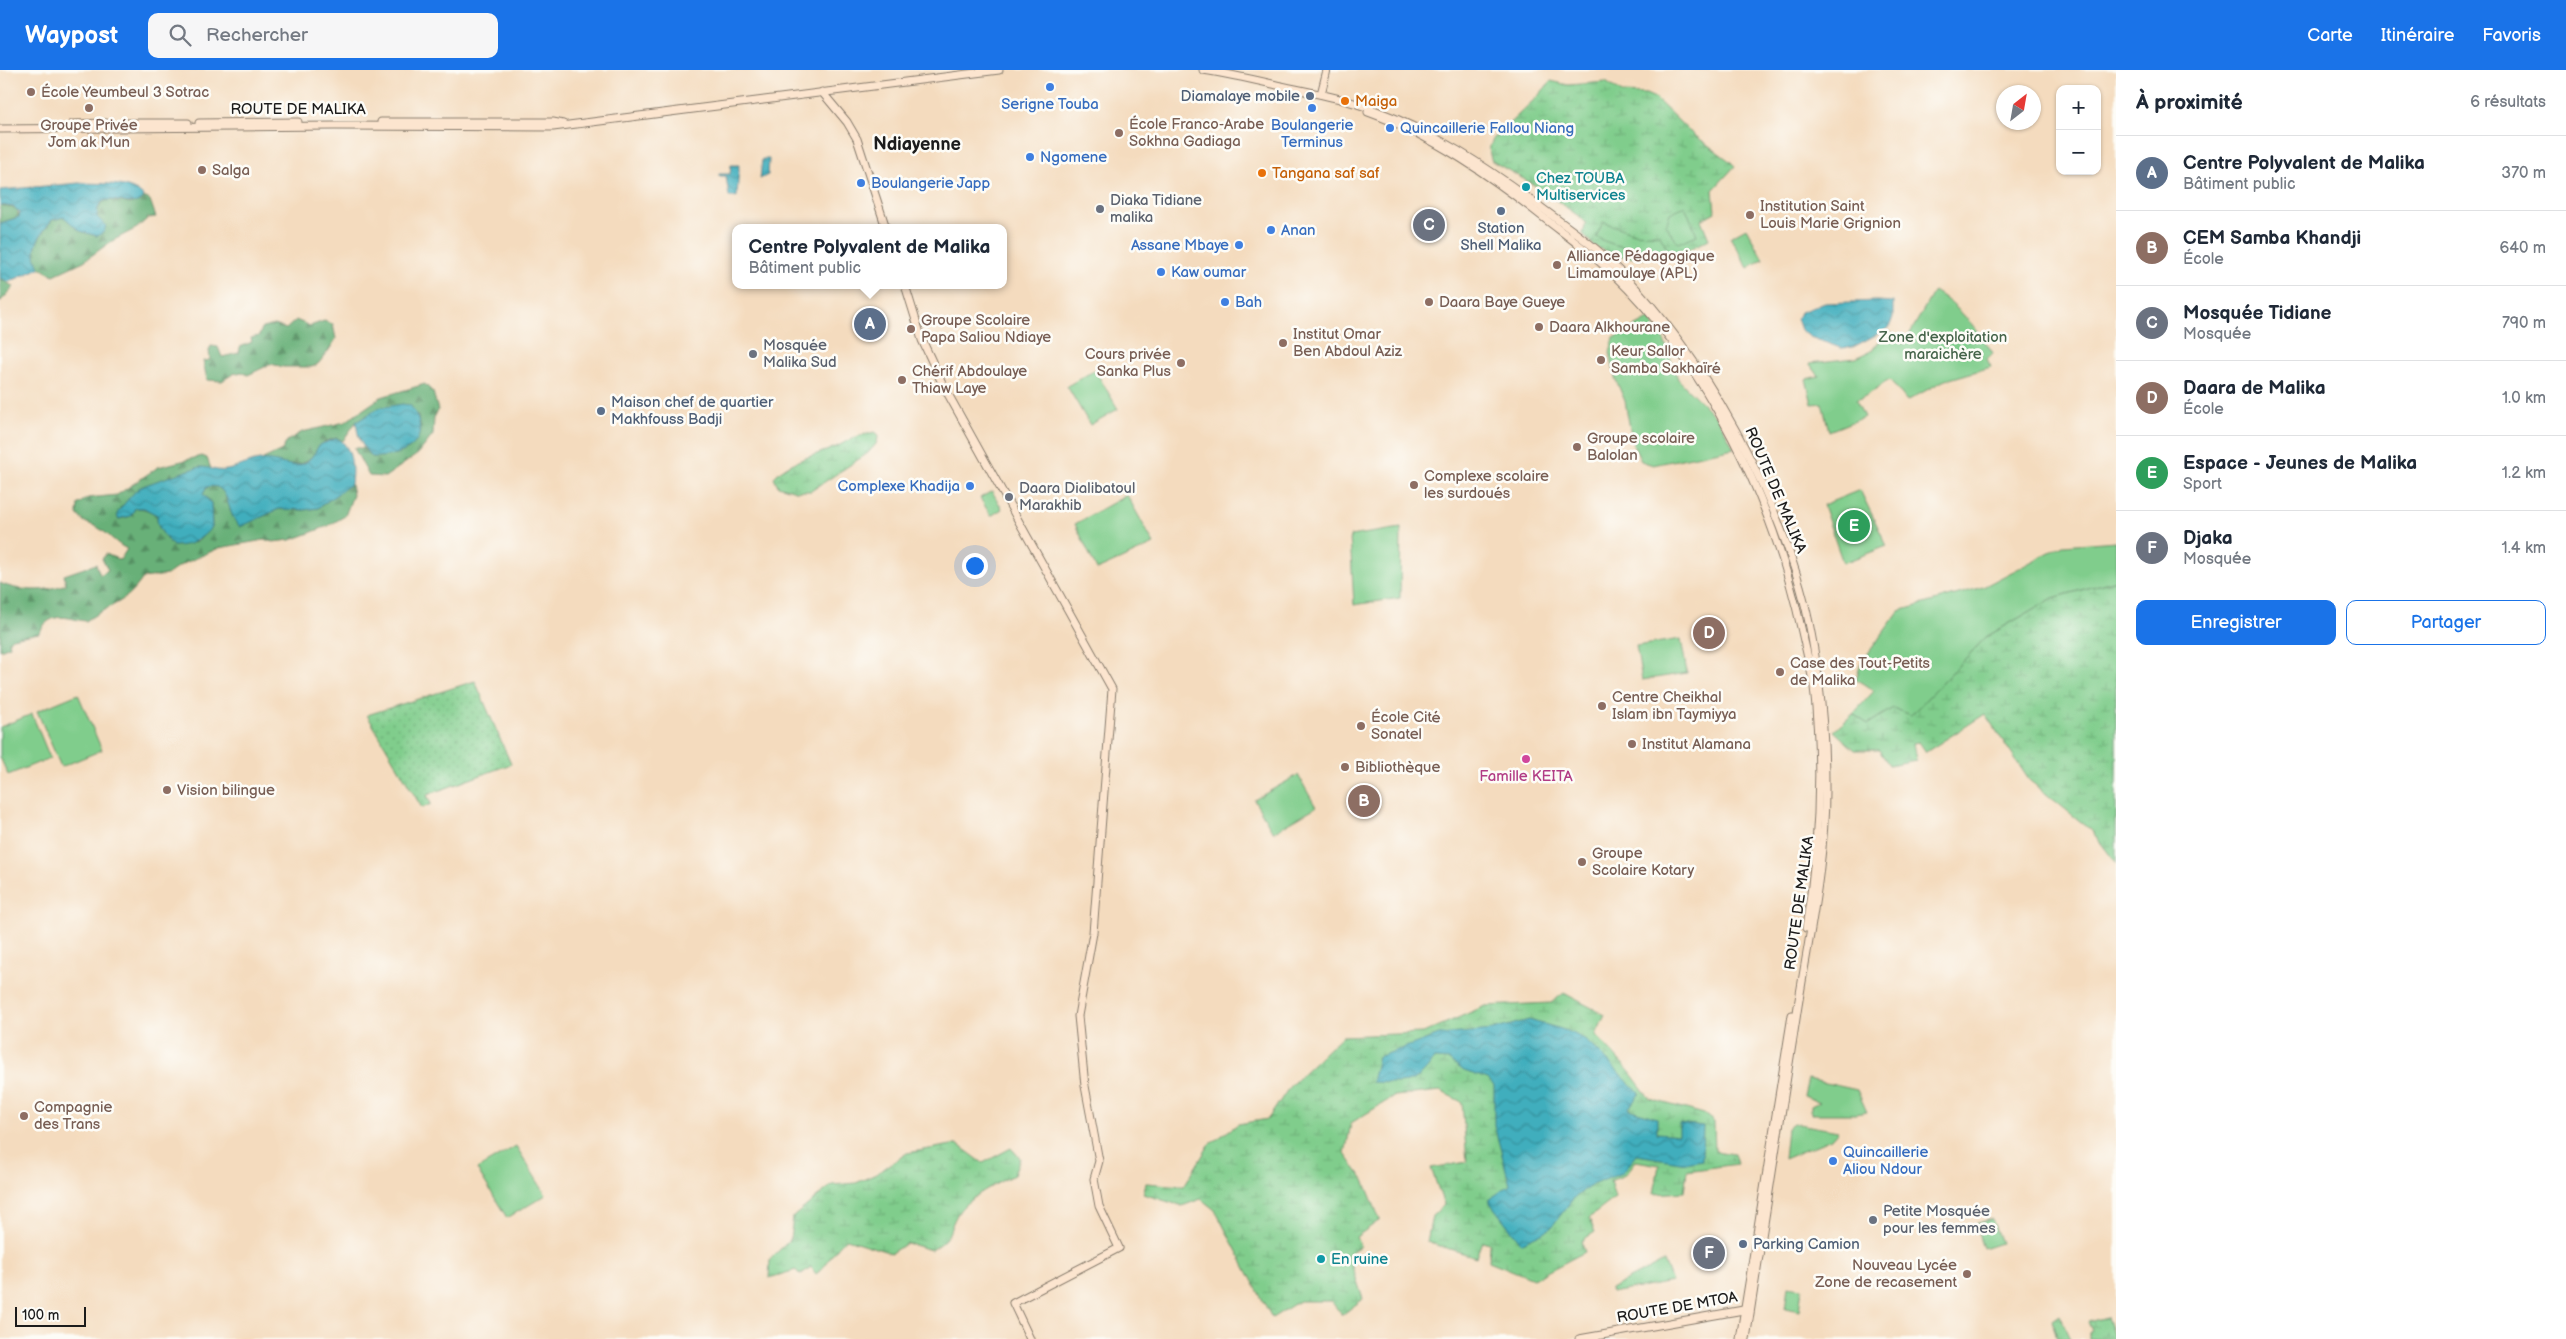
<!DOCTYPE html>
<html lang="fr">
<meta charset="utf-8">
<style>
body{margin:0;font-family:"Balsamiq Sans",sans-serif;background:#f6f6f7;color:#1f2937}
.controls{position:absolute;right:15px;top:15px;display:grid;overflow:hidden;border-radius:10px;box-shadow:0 1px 4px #0004}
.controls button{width:45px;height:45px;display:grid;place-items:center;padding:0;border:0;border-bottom:1px solid #e0e1e3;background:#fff;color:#1f2937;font:25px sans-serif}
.compass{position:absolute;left:1996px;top:15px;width:45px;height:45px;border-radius:50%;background:#fff;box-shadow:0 1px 4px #0004;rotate:31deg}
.scale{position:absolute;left:15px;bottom:12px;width:71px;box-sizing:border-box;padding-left:5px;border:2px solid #1c1c1c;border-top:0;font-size:14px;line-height:18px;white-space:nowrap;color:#1c1c1c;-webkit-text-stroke:4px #fdfcf7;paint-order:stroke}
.you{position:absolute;left:974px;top:495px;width:18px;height:18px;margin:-12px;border:4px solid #fff;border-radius:50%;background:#1a73e8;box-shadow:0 0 0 8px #1a73e833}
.badge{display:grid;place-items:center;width:32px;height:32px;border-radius:50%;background:#1a73e8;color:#fff;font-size:16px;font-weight:700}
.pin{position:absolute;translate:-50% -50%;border:2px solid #fff;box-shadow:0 1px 5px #0006}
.popup{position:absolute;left:732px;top:154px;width:275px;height:65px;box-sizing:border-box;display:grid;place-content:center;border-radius:10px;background:#fff;filter:drop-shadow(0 1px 4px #0005);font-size:16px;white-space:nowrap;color:#747a83}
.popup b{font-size:19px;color:#1f2937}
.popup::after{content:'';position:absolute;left:50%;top:100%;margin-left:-10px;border:10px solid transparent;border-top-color:#fff}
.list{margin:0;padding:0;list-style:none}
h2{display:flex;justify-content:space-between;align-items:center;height:65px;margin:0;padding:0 20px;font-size:21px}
h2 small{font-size:16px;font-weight:400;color:#747a83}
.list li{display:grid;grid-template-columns:32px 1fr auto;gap:15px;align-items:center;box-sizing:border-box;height:75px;padding:0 20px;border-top:1px solid #e0e1e3}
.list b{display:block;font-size:19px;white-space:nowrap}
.list p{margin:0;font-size:16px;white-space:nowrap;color:#747a83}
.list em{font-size:16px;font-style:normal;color:#747a83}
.actions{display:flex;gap:10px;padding:15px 20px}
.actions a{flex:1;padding:11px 0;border:1px solid #1a73e8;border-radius:10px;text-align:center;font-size:18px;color:#1a73e8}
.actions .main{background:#1a73e8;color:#fff}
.icon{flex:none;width:28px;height:28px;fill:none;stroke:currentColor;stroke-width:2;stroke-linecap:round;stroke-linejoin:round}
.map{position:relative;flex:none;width:2116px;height:1269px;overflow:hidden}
header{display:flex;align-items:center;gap:30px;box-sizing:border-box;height:70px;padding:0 25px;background:#1a73e8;color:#fff}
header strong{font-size:24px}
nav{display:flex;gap:28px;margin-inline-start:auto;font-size:18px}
.search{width:350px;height:45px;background:#f6f6f7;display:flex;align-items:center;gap:12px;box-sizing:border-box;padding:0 18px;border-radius:10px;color:#747a83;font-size:19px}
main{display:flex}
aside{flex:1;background:#fff}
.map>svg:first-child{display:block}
</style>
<header>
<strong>Waypost</strong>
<div class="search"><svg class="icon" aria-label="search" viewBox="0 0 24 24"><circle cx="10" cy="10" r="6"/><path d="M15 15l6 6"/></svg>Rechercher</div>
<nav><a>Carte</a><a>Itinéraire</a><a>Favoris</a></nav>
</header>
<main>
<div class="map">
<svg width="2116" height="1269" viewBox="0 0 2116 1269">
<defs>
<pattern id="grass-dots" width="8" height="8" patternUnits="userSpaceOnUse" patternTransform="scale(1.25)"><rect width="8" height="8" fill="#80cd8c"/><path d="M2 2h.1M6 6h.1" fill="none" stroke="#6eaf78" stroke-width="1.8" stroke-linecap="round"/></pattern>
<pattern id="forest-firs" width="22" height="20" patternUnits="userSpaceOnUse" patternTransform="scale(1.25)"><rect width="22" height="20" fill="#68b078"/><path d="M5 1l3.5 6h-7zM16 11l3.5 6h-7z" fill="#558e62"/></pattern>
<pattern id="wetland-marsh" width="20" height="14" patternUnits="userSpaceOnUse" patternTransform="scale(1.25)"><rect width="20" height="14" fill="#80cd8c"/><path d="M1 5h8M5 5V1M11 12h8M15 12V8" fill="none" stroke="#6eaf78"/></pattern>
<pattern id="water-waves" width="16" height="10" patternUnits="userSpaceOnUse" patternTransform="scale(1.25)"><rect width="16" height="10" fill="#40aebd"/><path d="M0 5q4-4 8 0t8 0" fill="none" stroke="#358d99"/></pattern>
</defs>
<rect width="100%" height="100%" fill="#fdfcf7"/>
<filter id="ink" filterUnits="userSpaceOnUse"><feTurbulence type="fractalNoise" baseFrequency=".02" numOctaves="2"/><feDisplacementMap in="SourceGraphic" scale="10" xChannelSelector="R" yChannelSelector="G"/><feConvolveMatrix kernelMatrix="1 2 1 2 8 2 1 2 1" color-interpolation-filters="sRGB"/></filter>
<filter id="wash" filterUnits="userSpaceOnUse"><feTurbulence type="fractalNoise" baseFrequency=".0096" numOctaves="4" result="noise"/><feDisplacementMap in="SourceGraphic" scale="20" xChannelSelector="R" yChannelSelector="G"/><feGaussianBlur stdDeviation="1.12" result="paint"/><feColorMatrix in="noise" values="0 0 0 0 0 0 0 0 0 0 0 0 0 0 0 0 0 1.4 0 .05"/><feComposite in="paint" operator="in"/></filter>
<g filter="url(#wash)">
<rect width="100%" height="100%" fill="#f4dbbe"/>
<path fill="url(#grass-dots)" stroke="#4e7454" d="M475,611l36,83 -84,31 4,9 -9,4 -55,-93z"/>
<g fill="url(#forest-firs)" stroke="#42664a">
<path d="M144,127l6,3 6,17 -8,1 -11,10 -25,13 -28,20 -30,14c-34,-12 -18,-34 -2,-55l12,-3 16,14 17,5c0,-31 -2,-42 33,-32z"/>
<path d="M0,135l17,4 2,8 -19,6z"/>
<path d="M0,208l14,9 -14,15z"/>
<path d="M296,250l14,6 14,-5 9,3 3,15 -9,14 -9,11 -6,3h-29l-12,-3 -23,11 -6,-3 -9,2 -11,7 -15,-1 -4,-19 7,-1 -1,-10 2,-4 7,1 4,10 17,-4 1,-6 12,-5 -1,-4 8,-2 3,-8 13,-3 11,4z"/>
<path d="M425,314l8,8 5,18 -4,8 -1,17 -15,19 -33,23 -16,-1 -15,-28h9l9,9c29,-2 52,-6 46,-41l-62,6 -13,19 -6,-3c-19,4 -14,7 -25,18 -14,15 -32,8 -49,3l19,-9 5,-9 15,-9 43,-10 36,-25z"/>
<path d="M202,386l5,2 5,13 -12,-4 -60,21 -20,20 -1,11 12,-3 4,-8c9,0 14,2 22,7 -1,13 8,21 16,31l24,-4 15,-15 -1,-24 -8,-9 4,-7c20,-5 20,17 26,30 2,3 5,6 7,9l39,-17 25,1 14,-2 33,-24 2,11 -8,21 -17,10 -37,14 -18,2 -9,-2 -45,8 -38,17 -14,10 -24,3c-18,27 -33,26 -57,43 -14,-1 -27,-9 -40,2 -3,2 -4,7 -7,10l-27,5 -3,3 1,5 -10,4v-67c20,9 46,9 66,1l-2,-9 32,-11 4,11 8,-5 -6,-11 4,-5 14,6 7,-11c-11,-5 -17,-14 -27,-20 -10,-7 -13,-2 -23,-15l1,-10 10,-6 29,-3 41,-28z"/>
</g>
<g fill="url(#wetland-marsh)" stroke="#4e7454">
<path d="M1551,11l17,4 38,-3 16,11 24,1 9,4 34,33 42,31 4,4 -22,24 2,22 -14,8 8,19 -32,17 -42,2 -21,-3 -20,-9 -11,-12 3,-11 -6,-6 -44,-31 -44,-25c-4,-9 -3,-15 2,-23l44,-42z"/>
<path d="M875,362l4,3 -3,9 -8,9 -57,38h-15l-18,-5 -4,-9c15,-17 41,-21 62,-30 13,-7 25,-13 39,-15z"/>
<path d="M2116,510v283l-25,-33 -62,-50 -44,-66 -59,38 -7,-10 -6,1 3,17 -27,5 -10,-15h-24l-21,-19 19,-17 15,10 25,-16 18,6 75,-77 67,-39z"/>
<path d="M1564,923l41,22 -9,20 33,36 21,28 54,15 10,8 1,29 19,3 3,10 -50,7 -3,21 -30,2 5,-29 -23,-4 -11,14 -15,6 5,17 -26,20 6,14 -14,9 4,11 -52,27 -44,-18 1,-18 -8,-2 -6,16 -49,-15 5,-26 12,-11 -13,-37 36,-6 -5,-60 -22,-11 -45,5 -44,27 -6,31 19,26 16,40 -24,17 4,9 -12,8 15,45 -21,16 -11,-14h-32l-27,17 -57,-108 -14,-11 -19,7 -39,-12 3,-11 38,3 25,-41 29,-21 30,-5 22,-33 52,-50 81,-3 62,-27 66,-3z"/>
<path d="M957,1074l26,19 28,-15 9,10 -6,17c-15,7 -47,23 -56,38 -13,22 -2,20 -27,37l-24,-7 -16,10 -44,-14c-14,9 -18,26 -31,35l-5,-7 -11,8 -4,-5 -27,8 1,-19 20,-19 3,-23 39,-32 24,-2 20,-9 31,-21z"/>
<path d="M2059,1245l11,24h-13l-5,-19z"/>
<path d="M2107,1247l8,22h-27v-6l4,-2 -4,-9z"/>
</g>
<g fill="#80cd8c" stroke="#4e7454">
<path d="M1685,136l12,29 -19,8 -12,-17 4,-13z"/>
<path d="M1603,152l31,11 26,2 9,17c-24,-2 -52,-3 -73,-15z"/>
<path d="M1746,158l17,31 -15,9 -18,-31z"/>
<path d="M1934,221c25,15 43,38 59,62l-6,6 4,8 -48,14 -36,20 -17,-21c-12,6 -21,16 -34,20l8,17 -35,14 -7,-28 -10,1 -6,-25 13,-3 -10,-13 47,-5 15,-7 18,-20 15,13z"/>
<path d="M1649,249l15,21 14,39 41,41 15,28 -81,17 -12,-4 -8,-16 -8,-44 -10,-23 -5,-26 4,-14z"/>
<path d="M1095,300l23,39 -28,16 -23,-39z"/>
<path d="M1860,420l27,56 -44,17 -20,-58z"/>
<path d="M992,421l10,18 -11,7 -11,-18z"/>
<path d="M1127,425l27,49 -57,26 -22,-46z"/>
<path d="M1401,458l-1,70 -46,7 -4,-69z"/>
<path d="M2116,471v39l-63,18 -67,39 -75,78 -18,-7 -25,16 -15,-10 21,-23 -18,-12 5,-16 38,-52 84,-24 80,-42z"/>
<path d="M1681,569l6,34 -45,7 -6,-34z"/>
<path d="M78,624l24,56 -41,17 -24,-56z"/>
<path d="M32,644l18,44 -42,17 -8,-18v-30z"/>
<path d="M1298,705l18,32 -43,25 -19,-32z"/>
<path d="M1808,1009l49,11 10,22 -12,2h-44v-8l8,-4 -15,-6z"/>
<path d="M1793,1053l45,8 -7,8 -47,20 3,-31z"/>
<path d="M516,1076l30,49 -39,23 -30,-49z"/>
<path d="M1992,1149l9,24 -18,6 -8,-25z"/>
<path d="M1664,1191l8,21 -61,11 -1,-4z"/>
<path d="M1788,1216l14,2 -3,23 -14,-3z"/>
</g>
<g fill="url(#water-waves)" stroke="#2e656c">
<path d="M762,89h7l-1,16 -8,4z"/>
<path d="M731,95h8l-2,32h-8l-3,-21h-7v-2h11z"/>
<path d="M79,113c19,1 52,-2 65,14 -12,18 -47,-15 -47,20l9,9 -2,6 -7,4 -17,-5 -16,-14 -12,3c-12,15 -24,30 -12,48l-31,14 -9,-4v-55l19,-6 1,-5 -7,-5 -13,-2v-15z"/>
<path d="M1877,231l16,1v15l-4,11 -36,19 -12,1 -31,-11 -9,-7 -4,-11 3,-7 25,-9z"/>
<path d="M402,334l8,1c26,35 -4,53 -38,52 -11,-11 -14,-19 -16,-35l23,-14z"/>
<path d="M337,368c16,9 16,30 14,46l-33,24 -14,2 -25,-1 -39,18c-2,-3 -5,-7 -7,-10 -6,-12 -6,-35 -26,-30l-4,7 8,9 1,24c-12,13 -20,19 -39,19 -8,-10 -17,-18 -16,-31l-13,-7h-9l-4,8 -13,3 -1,-5c3,-6 17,-22 22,-26 4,-3 58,-21 62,-21 9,0 16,5 26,3 11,-2 26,-11 37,-10 25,2 39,17 55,-15z"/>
<path d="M1529,950c13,4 28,7 41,12 27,11 48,43 70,61l-12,16 29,9v15l22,2v-12l24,3 -1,34 -16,3 -49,-8 -15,18 -33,13 -17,14 -22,29 -29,14 -33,-43 22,-15 -16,-60v-39l-6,-7 -24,-8 -15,-11 -15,-1c-18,29 -32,24 -62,23l6,-25 61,-22 53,-5z"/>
</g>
</g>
<g filter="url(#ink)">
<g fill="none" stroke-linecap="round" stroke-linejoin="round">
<defs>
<g id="secondary">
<path d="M1203,0c27,4 52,10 78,16 32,7 63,12 93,24 58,21 111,56 160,92 23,18 48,34 70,54 89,83 157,204 193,320 19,60 28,143 28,207 1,75 -15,148 -27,223 -17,111 -34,222 -52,333"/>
<path d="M822,22l25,30 10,17 29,89"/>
<path d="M1321,24l6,-24"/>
<path d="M1368,42c64,23 123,64 176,106 23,18 46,34 67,54 97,92 163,231 191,360 4,18 9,37 12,55 9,81 5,161 -8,241"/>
<path d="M381,52h172l10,2"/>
<path d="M127,53h61"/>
<path d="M199,53l99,-1"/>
<path d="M72,54l34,-1"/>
<path d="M0,59l335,-3 218,1 446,-57"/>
<path d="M905,215l17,55 21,45 169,304 -19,244 -15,83 7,70 14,75 -5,18 5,27 20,42 -106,55 17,36"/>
<path d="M1579,1269l170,-30"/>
<path d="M1740,1269l52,-324"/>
</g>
</defs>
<use href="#secondary" stroke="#887c6d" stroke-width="9"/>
<use href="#secondary" stroke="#fce5cf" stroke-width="7"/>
</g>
</g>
<g fill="#3f7fe0" stroke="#fdfcf7" stroke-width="2">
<circle cx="1050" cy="17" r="5"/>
<circle cx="1312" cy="38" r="5"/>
<circle cx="1390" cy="58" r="5"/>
<circle cx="1030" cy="87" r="5"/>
<circle cx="861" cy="113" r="5"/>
<circle cx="1271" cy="160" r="5"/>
<circle cx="1239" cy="175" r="5"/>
<circle cx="1161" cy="202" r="5"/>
<circle cx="1225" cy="232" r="5"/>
<circle cx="970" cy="416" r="5"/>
<circle cx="1833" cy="1091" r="5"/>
</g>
<g fill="#8d6e63" stroke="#fdfcf7" stroke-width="2">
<circle cx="31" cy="22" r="5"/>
<circle cx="89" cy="38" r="5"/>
<circle cx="1119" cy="63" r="5"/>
<circle cx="202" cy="100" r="5"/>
<circle cx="1750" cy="145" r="5"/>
<circle cx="1557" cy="195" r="5"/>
<circle cx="1429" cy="232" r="5"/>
<circle cx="1539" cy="257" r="5"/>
<circle cx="911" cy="259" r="5"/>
<circle cx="1283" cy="273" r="5"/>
<circle cx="1601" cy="290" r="5"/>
<circle cx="1181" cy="293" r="5"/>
<circle cx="902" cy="310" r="5"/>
<circle cx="1577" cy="377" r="5"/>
<circle cx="1414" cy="415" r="5"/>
<circle cx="1780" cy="602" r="5"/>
<circle cx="1602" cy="636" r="5"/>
<circle cx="1361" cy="656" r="5"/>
<circle cx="1632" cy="674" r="5"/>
<circle cx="1345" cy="697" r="5"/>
<circle cx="167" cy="720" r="5"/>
<circle cx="1582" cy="792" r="5"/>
<circle cx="24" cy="1046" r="5"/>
<circle cx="1967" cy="1204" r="5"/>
</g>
<g fill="#5c6f8a" stroke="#fdfcf7" stroke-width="2">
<circle cx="1310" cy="26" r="5"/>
<circle cx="1501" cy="141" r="5"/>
<circle cx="601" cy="341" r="5"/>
<circle cx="1743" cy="1174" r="5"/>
</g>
<g fill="#e8710a" stroke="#fdfcf7" stroke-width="2">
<circle cx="1345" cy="31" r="5"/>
<circle cx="1262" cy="103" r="5"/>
</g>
<g fill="#0f9aa8" stroke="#fdfcf7" stroke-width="2">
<circle cx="1526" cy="117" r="5"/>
<circle cx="1321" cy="1189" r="5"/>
</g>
<g fill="#6b7280" stroke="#fdfcf7" stroke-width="2">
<circle cx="1100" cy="139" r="5"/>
<circle cx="753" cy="284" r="5"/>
<circle cx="1009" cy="427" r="5"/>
<circle cx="1873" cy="1150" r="5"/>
</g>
<circle fill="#d1479c" stroke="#fdfcf7" stroke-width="2" cx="1526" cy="689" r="5"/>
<g text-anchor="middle" stroke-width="5" stroke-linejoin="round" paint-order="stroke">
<g font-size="15" fill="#785e54" stroke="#fdfcf7" text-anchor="start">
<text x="41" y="27">École Yeumbeul 3 Sotrac</text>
<text x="1129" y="59">École Franco-Arabe<tspan x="1129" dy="17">Sokhna Gadiaga</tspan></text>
<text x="89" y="60" text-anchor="middle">Groupe Privée<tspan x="89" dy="17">Jom ak Mun</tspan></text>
<text x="212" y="105">Salga</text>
<text x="1760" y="141">Institution Saint<tspan x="1760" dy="17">Louis Marie Grignion</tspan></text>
<text x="1567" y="191">Alliance Pédagogique<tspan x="1567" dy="17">Limamoulaye (APL)</tspan></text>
<text x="1439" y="237">Daara Baye Gueye</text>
<text x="921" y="255">Groupe Scolaire<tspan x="921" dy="17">Papa Saliou Ndiaye</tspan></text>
<text x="1549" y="262">Daara Alkhourane</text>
<text x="1293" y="269">Institut Omar<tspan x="1293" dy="17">Ben Abdoul Aziz</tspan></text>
<text x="1611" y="286">Keur Sallor<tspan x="1611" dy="17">Samba Sakhaïré</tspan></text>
<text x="1171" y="289" text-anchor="end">Cours privée<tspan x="1171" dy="17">Sanka Plus</tspan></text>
<text x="912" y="306">Chérif Abdoulaye<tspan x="912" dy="17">Thiaw Laye</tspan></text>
<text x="1587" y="373">Groupe scolaire<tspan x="1587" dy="17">Balolan</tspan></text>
<text x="1424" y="411">Complexe scolaire<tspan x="1424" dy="17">les surdoués</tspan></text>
<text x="1790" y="598">Case des Tout-Petits<tspan x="1790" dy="17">de Malika</tspan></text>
<text x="1612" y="632">Centre Cheikhal<tspan x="1612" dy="17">Islam ibn Taymiyya</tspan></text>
<text x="1371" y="652">École Cité<tspan x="1371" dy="17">Sonatel</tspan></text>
<text x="1642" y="679">Institut Alamana</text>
<text x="1355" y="702">Bibliothèque</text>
<text x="177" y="725">Vision bilingue</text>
<text x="1592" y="788">Groupe<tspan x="1592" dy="17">Scolaire Kotary</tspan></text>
<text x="34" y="1042">Compagnie<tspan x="34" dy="17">des Trans</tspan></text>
<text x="1957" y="1200" text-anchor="end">Nouveau Lycée<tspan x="1957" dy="17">Zone de recasement</tspan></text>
</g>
<g font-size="15" fill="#4e5e75" stroke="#fdfcf7" text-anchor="start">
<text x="1300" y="31" text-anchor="end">Diamalaye mobile</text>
<text x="1501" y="163" text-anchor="middle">Station<tspan x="1501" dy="17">Shell Malika</tspan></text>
<text x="611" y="337">Maison chef de quartier<tspan x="611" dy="17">Makhfouss Badji</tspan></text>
<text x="1753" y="1179">Parking Camion</text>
</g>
<g font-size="15" fill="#c56008" stroke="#fdfcf7" text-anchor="start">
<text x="1355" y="36">Maiga</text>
<text x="1272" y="108">Tangana saf saf</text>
</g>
<g font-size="15" fill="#366cbe" stroke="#fdfcf7" text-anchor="start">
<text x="1050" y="39" text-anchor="middle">Serigne Touba</text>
<text x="1312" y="60" text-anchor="middle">Boulangerie<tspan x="1312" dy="17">Terminus</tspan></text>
<text x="1400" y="63">Quincaillerie Fallou Niang</text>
<text x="1040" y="92">Ngomene</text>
<text x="871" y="118">Boulangerie Japp</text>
<text x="1281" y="165">Anan</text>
<text x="1229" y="180" text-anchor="end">Assane Mbaye</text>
<text x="1171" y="207">Kaw oumar</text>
<text x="1235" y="237">Bah</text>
<text x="960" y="421" text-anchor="end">Complexe Khadija</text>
<text x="1843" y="1087">Quincaillerie<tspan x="1843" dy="17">Aliou Ndour</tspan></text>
</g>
<g font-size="15" fill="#1c1c1c" stroke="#fdfcf7">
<text x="298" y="44">ROUTE DE MALIKA</text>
<text transform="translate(1776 420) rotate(67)" y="5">ROUTE DE MALIKA</text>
<text transform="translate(1799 833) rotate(-82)" y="5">ROUTE DE MALIKA</text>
<text transform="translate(1677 1237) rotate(-10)" y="5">ROUTE DE MTOA</text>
</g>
<g font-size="15" fill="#0d838f" stroke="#fdfcf7" text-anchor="start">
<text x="1536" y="113">Chez TOUBA<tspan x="1536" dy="17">Multiservices</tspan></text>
<text x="1331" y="1194">En ruine</text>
</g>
<g font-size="15" fill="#5b616d" stroke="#fdfcf7" text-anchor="start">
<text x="1110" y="135">Diaka Tidiane<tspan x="1110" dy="17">malika</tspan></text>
<text x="763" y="280">Mosquée<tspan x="763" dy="17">Malika Sud</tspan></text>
<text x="1019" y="423">Daara Dialibatoul<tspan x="1019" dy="17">Marakhib</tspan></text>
<text x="1883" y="1146">Petite Mosquée<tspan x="1883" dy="17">pour les femmes</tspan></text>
</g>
<g font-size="15" fill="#446349" stroke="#fdfcf7">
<text x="1943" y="272">Zone d'exploitation<tspan x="1943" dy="17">maraichère</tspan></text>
</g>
<g font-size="15" fill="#b23c85" stroke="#fdfcf7">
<text x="1526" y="711">Famille KEITA</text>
</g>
<g font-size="18" font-weight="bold" fill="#1c1c1c" stroke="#fdfcf7">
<text x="917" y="80">Ndiayenne</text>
</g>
</g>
</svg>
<div class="controls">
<button>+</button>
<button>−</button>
</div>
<svg class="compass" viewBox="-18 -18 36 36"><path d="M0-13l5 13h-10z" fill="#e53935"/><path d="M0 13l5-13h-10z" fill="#747a83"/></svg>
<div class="scale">100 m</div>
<div class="you"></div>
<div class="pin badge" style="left:870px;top:254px;background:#5c6f8a">A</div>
<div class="popup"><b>Centre Polyvalent de Malika</b>Bâtiment public</div>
<div class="pin badge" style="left:1364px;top:731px;background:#8d6e63">B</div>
<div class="pin badge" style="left:1429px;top:155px;background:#6b7280">C</div>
<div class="pin badge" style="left:1709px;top:563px;background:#8d6e63">D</div>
<div class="pin badge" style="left:1854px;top:456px;background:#2e9e5b">E</div>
<div class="pin badge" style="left:1709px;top:1183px;background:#6b7280">F</div>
</div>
<aside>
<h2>À proximité<small>6 résultats</small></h2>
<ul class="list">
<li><span class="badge" style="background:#5c6f8a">A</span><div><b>Centre Polyvalent de Malika</b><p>Bâtiment public</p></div><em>370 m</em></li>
<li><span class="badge" style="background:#8d6e63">B</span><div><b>CEM Samba Khandji</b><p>École</p></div><em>640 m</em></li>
<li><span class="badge" style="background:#6b7280">C</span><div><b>Mosquée Tidiane</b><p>Mosquée</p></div><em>790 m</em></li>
<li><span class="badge" style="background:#8d6e63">D</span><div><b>Daara de Malika</b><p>École</p></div><em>1.0 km</em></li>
<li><span class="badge" style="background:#2e9e5b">E</span><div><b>Espace - Jeunes de Malika</b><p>Sport</p></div><em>1.2 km</em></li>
<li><span class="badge" style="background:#6b7280">F</span><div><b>Djaka</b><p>Mosquée</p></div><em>1.4 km</em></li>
</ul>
<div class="actions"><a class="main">Enregistrer</a><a>Partager</a></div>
</aside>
</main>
